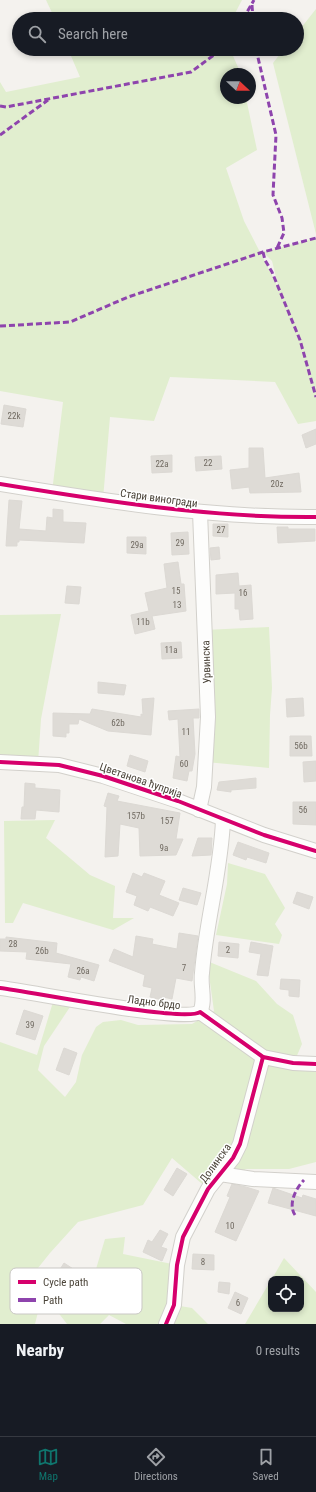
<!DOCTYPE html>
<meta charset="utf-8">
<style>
body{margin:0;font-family:"Roboto Condensed",sans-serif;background:#242831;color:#f1f3f6}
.controls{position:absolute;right:12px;bottom:12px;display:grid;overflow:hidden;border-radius:8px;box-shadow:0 2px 6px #0003}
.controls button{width:36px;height:36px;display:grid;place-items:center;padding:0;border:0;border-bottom:1px solid #363941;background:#171b24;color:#f1f3f6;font:20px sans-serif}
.compass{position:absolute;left:220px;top:68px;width:36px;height:36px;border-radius:50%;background:#171b24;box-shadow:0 2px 6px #0003;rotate:112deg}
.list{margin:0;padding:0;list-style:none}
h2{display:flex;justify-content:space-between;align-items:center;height:52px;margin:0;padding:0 16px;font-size:17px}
h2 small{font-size:13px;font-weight:400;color:#9ea1a6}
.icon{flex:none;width:22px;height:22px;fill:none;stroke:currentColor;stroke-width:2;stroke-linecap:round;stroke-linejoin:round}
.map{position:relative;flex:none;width:316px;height:1324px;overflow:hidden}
.search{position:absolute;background:#171b24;box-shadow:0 2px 6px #0003;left:12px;right:12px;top:12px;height:44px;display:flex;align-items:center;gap:10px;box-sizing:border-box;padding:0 14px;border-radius:22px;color:#9ea1a6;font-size:15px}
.sheet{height:112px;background:#171b24}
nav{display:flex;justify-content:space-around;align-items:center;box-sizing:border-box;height:56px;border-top:1px solid #363941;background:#171b24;font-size:11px;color:#9ea1a6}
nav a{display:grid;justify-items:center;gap:2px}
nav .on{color:#0f766e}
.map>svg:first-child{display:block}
</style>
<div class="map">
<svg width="316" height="1324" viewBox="0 0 316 1324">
<rect width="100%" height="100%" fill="#f4f2ee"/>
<g fill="#e1eecf">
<path d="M46,0h196l-10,19h-177z"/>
<path d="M316,9v225l-43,-171 11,-14h13v-16z"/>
<path d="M68,49h162l11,25h-15v24h20l11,52 -31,18 18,53 35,68 -7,-28 -9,-9 53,-14v183l-18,3 -23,-42 -105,-5 -16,44 -44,-4 -7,82 -51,-7 11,-90 -63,-11v-309l6,10 74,-15z"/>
<path d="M61,614l-20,105 -3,44 -38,-1v-147z"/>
<path d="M269,627l3,61 -2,27 -1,53 -63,-6 -1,-132z"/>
<path d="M55,820l-9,18 44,37 25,11 -2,32h21l-21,12 -90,-27 -10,20h-8l-1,-102z"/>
<path d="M228,863l37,11 20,34 -10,16 7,11 -3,9 -63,-9 11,-51z"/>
<path d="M207,961l49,20 21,23 16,11 9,29 -10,23h24v95l-27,7h-43l-38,20 -36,-31 -29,47 -65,17 -28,31 -20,25 12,18 -7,28h-35v-282l37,13 16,-53 19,2 -28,42 -6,24 27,27 11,-15 6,-27 14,-28 7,-5 18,-2 17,5 54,-1 22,-13z"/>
<path d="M125,1237l-2,17 54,11 -3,40 18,3 16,16h-82l-17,-9 -9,9h-33l-10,-13 39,-42 9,-30z"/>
<path d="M284,1258l32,34v32h-71l26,-44v29h30v-30h-29z"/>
</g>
<g fill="#dedbd6" stroke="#dcd9d4">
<path d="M4,405l22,4 -3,18 -22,-3z"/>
<path d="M316,429v15l-10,4 -4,-13z"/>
<path d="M249,448h14l2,30 34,-5 2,19 -51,1 -1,-6 -17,2 -2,-19 19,-2z"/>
<path d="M172,455v17l-20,1 -1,-17z"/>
<path d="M221,456l1,13 -26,2 -1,-14z"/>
<path d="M9,500l13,1 -3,28 27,2 1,-14 6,1v-9l10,1v12l23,1 -2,20 -65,-3v2h-2v4h-11z"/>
<path d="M213,524h15v13l-15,-1z"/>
<path d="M277,527h11v2h27v12l-37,2z"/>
<path d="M188,532l1,22 -17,1 -1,-22z"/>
<path d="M127,537h19v17l-19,-1z"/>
<path d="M219,547l1,12 -9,1 -1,-12z"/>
<path d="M178,562l3,22h3l2,27 -34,5 3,13 -20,5 -4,-19 18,-4 -4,-18 22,-5 -3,-24z"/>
<path d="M238,573l1,13 12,-1 2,34 -13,1 -1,-11h-4v-16l-19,1v-19z"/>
<path d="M67,586l14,1 -2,17 -14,-1z"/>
<path d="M181,642l1,16 -20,1 -1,-16z"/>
<path d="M98,682l28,3 -2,10 -26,-2z"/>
<path d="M154,698l-3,37 -43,-4 -29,-12 -1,5h-9v9h-3v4l-13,-1v-23l37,1 2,-5 49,8v-3l2,1 -1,-16z"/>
<path d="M303,698l1,18 -17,1 -1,-18z"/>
<path d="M199,709v9h-6l2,36 -3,17h-3l-2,10 -14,-3 3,-22 4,1 -2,-38 -9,1 -1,-9z"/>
<path d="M290,736h21l1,20h-22z"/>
<path d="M130,755l18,6 -3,11 -18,-6z"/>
<path d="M316,761v20l-12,1 -1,-20z"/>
<path d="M256,778v10l-25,2v2l-14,-2 2,-8z"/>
<path d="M25,783l10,1v4l25,2 -1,22 -23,-2 -1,9h-14l1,-12h2z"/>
<path d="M108,793l11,3 -2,5 63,12 -4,26h7l-7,16 -36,1 -1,-28 -19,-4 -2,32 -13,1 2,-50 -3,-1z"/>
<path d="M293,802h23v23l-23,-1z"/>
<path d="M198,838h14l-1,17 -19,1z"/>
<path d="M238,842l31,11 -3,10 -19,-6 -1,3 -13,-5z"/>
<path d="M133,873l9,4 2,-4 21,8 -6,14 20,8 -6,13 -23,-9 -2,4 -14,-6 3,-9 -11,-4z"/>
<path d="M183,888l18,5 -4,12 -18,-5z"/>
<path d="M297,892l16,5 -4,12 -16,-6z"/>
<path d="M179,933l19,3 -6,45 -16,-3 -4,21 -9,-2 -1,3 -12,-3 2,-9 -9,-2 2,-11 -36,-14 5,-12 19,8 3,-21 17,3 -1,5 25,5z"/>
<path d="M6,937l51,6 -1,10 43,12 -5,16 -13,-4 -1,3 -12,-3 3,-13 -45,-5 1,-7 -27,-1v-12h6z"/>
<path d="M219,942l20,2 -1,14 -20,-2z"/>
<path d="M251,942l22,4 -5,30 -11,-1 4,-21 -12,-2z"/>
<path d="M281,979l19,1 -1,17 -10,-1v-6l-9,-1z"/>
<path d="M24,1010l19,6 -8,24 -19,-6z"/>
<path d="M64,1048l13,5 -8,22 -13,-5z"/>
<path d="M177,1168l10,6 -14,22 -9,-6z"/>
<path d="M232,1184l14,3 13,4 -23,50 -21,-9 15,-35 -3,-1z"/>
<path d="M273,1188l29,10 1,-3 13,4v17l-48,-13z"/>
<path d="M160,1230l8,4 -7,13 6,2 -5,12 -19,-9 5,-12 4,2z"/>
<path d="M193,1254l21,1v15l-22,-1z"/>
<path d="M64,1263l17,11 -12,19 -17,-11z"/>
<path d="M219,1282l11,1 -1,11 -11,-2z"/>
<path d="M235,1292l13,6 -7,16 -13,-6z"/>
</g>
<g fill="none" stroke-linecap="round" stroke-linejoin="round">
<defs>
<g id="minor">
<path d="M0,484c104,17 210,34 316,33"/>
<path d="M0,762l59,3 44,11 75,25 86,34 52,16"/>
<path d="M199,810l5,-23 4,-70 -8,-205"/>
<path d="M0,988c28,3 185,35 200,24l63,45 30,6 23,1"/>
<path d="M200,1012c6,-11 0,-27 2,-39 4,-52 19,-101 21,-153"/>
<path d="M220,1174l33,5 63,3"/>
<path d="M166,1324l8,-19 3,-40 6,-28 25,-48 25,-31 7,-14 23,-87"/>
</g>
</defs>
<use href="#minor" stroke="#d2d0cb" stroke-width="16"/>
<use href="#minor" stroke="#fdfdfc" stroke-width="14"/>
<g stroke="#8e44ad" stroke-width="3" stroke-dasharray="6 3" stroke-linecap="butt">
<path d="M252,5l1,14"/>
<path d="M243,19l11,-19"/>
<path d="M256,49l20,86 -3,60 9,23 2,15 -7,15"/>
<path d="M0,106l6,1 185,-35 31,-23"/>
<path d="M0,135l48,-35"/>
<path d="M263,252l2,8 7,12 28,68 16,57"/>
<path d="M0,326l70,-4 58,-25 135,-45 53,-14"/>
<path d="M295,1215c-7,-10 0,-26 9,-35"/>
</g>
<defs>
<g id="cycleway">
<path d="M0,484c104,17 210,34 316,33"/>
<path d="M0,762l59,3 44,11 75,25 86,34 52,16"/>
<path d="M0,988c28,3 185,35 200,24l63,45 30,6 23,1"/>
<path d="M166,1324l8,-19 3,-40 6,-28 25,-48 25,-31 7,-14 23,-87"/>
</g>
</defs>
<use href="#cycleway" stroke="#fff" stroke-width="6"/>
<use href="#cycleway" stroke="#d6006c" stroke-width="4"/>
</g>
<g text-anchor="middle" stroke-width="3" stroke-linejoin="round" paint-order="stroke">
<g font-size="9" fill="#706a61">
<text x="14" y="419">22k</text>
<text x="208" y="466">22</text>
<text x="162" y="467">22a</text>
<text x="277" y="487">20z</text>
<text x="221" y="533">27</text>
<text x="180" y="546">29</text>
<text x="137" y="548">29a</text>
<text x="176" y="594">15</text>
<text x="243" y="596">16</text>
<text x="177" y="608">13</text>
<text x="143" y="625">11b</text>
<text x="171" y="653">11a</text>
<text x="118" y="726">62b</text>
<text x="186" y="735">11</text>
<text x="301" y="749">56b</text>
<text x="184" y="767">60</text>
<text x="303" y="813">56</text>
<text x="136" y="819">157b</text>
<text x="167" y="824">157</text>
<text x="164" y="851">9a</text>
<text x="13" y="947">28</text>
<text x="228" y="953">2</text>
<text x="42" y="954">26b</text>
<text x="184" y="971">7</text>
<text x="83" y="974">26a</text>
<text x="30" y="1028">39</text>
<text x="230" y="1229">10</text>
<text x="203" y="1265">8</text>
<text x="238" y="1306">6</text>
</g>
<g font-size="11" fill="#4b4439" stroke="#fff">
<text transform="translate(159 498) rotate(8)" y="4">Стари виногради</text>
<text transform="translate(206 662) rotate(-92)" y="4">Урвинска</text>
<text transform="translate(141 780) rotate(19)" y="4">Цветанова ћуприја</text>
<text transform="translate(154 1002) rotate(7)" y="4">Ладно брдо</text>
<text transform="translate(215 1163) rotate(-54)" y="4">Долинска</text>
</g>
</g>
<rect x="10" y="1268" width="132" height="46" rx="6" fill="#fff" stroke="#c9c7c4" stroke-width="1"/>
<rect x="18" y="1280" width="18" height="4" fill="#d6006c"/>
<rect x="18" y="1298" width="18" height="4" fill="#8e44ad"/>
<g font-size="11" fill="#4b4439">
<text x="43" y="1286">Cycle path</text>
<text x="43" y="1304">Path</text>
</g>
</svg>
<div class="controls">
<button><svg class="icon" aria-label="locate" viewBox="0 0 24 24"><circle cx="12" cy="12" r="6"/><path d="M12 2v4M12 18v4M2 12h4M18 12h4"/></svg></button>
</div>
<svg class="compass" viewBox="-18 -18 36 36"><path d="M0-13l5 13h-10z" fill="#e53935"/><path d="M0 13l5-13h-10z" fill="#9ea1a6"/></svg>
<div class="search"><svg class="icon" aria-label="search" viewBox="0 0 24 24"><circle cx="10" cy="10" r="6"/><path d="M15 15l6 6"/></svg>Search here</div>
</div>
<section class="sheet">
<h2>Nearby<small>0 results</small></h2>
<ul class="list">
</ul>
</section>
<nav>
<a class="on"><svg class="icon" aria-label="map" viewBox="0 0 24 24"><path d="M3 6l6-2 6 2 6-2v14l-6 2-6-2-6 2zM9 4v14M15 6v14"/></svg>Map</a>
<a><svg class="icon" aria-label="directions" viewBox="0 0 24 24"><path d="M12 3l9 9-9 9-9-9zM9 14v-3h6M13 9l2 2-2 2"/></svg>Directions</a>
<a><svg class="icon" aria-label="saved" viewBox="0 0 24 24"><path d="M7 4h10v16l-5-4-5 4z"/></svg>Saved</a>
</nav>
